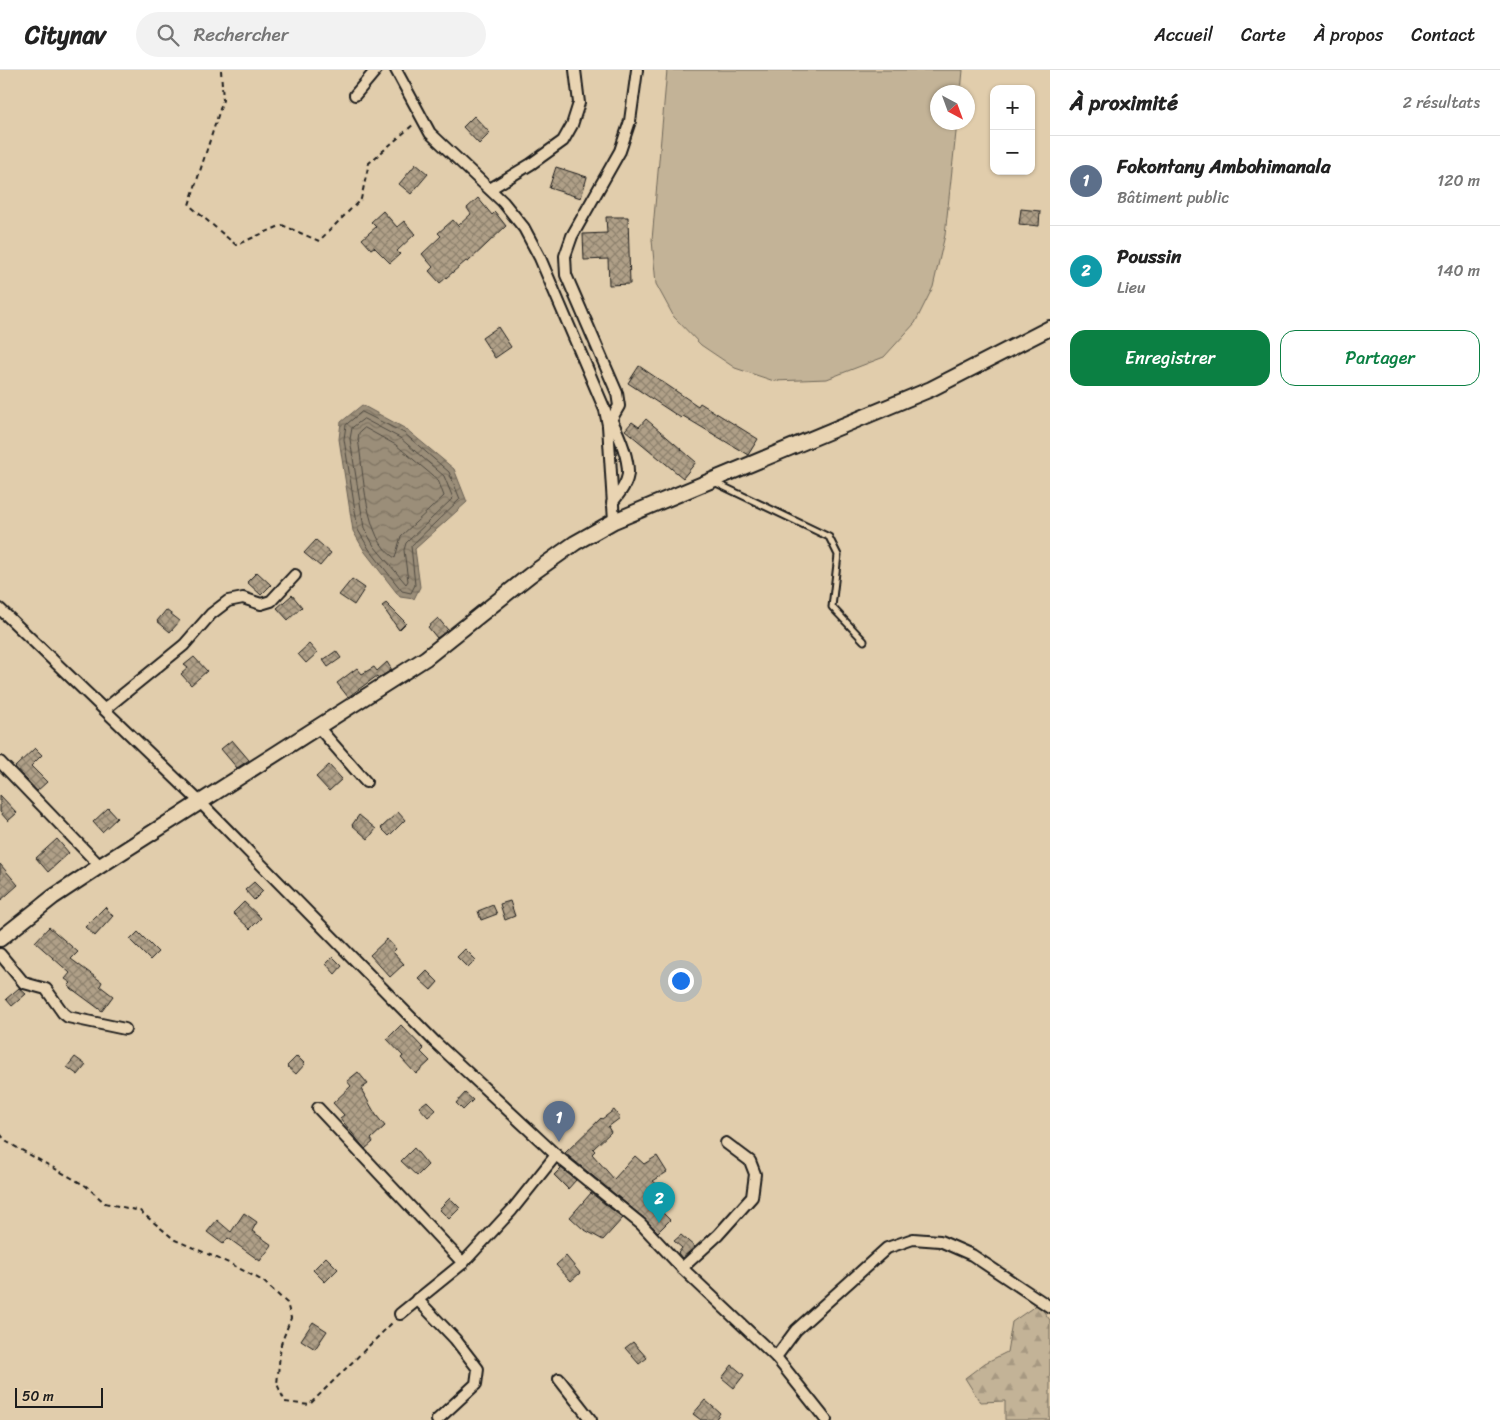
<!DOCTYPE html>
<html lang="fr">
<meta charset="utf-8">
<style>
body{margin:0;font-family:Sriracha,sans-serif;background:#f2f2f2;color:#222}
.controls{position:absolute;right:15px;top:15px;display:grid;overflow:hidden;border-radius:10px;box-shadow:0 1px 4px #0004}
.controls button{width:45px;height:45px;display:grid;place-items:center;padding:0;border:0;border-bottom:1px solid #e0e0e0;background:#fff;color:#222;font:25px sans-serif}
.compass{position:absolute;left:930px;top:15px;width:45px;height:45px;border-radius:50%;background:#fff;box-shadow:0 1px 4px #0004;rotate:139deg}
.scale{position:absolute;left:15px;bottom:12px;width:88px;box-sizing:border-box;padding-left:5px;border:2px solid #1c1c1c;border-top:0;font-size:14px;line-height:18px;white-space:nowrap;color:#1c1c1c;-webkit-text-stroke:4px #e9d4b2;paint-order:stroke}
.you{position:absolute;left:680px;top:910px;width:18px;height:18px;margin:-12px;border:4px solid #fff;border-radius:50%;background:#1a73e8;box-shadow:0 0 0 8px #1a73e833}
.badge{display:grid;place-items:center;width:32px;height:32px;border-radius:50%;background:#0b8043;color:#fff;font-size:16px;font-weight:700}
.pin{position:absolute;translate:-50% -41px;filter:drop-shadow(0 1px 2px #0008)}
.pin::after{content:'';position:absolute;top:26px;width:18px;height:15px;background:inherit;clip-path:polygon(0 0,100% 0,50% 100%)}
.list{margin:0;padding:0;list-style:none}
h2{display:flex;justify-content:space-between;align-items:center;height:65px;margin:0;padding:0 20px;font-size:21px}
h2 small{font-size:16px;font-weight:400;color:#767676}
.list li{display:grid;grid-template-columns:32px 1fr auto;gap:15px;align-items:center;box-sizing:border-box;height:90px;padding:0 20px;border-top:1px solid #e0e0e0}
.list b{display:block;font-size:19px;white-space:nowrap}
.list p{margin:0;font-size:16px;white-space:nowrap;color:#767676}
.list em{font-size:16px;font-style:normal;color:#767676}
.actions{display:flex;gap:10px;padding:15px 20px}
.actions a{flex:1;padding:11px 0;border:1px solid #0b8043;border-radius:15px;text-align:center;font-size:18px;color:#0b8043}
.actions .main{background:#0b8043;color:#fff}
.icon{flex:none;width:28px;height:28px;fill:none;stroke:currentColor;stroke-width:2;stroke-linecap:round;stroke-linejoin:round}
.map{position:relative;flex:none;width:1050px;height:1350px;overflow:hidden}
header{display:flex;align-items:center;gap:30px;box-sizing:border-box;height:70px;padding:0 25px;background:#fff;border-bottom:1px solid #e0e0e0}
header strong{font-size:24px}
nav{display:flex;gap:28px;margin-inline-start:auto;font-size:18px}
.search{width:350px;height:45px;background:#f2f2f2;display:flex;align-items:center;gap:12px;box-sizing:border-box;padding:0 18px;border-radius:28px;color:#767676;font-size:19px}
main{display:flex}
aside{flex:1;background:#fff}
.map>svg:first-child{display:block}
</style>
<header>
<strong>Citynav</strong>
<div class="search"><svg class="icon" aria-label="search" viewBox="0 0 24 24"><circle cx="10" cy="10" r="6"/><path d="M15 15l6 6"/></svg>Rechercher</div>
<nav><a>Accueil</a><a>Carte</a><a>À propos</a><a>Contact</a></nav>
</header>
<main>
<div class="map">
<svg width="1050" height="1350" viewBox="0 0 1050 1350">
<defs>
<pattern id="forest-firs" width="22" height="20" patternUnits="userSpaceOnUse" patternTransform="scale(1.25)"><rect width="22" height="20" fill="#c3b397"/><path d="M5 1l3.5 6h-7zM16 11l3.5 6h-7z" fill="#a79982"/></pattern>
<pattern id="water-waves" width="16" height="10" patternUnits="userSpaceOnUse" patternTransform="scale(1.25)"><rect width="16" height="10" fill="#9b8e79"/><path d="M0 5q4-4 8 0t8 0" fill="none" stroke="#7e7362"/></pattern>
<pattern id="building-cross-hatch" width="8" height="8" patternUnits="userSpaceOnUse" patternTransform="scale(1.25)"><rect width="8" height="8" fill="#b0a088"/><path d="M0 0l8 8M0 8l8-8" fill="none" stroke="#8e826e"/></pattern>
</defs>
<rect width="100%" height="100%" fill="#e1cdac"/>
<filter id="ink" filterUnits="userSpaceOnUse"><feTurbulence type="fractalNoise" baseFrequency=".02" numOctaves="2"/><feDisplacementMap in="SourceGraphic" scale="10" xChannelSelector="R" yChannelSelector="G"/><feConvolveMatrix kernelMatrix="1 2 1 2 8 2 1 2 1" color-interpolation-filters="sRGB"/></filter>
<g filter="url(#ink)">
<path fill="url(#forest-firs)" stroke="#70685a" d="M1038,1234l12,16v100h-45v-19l-25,1 -15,-24 20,-15 22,-11 5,-30z"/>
<path fill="#c3b397" stroke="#70685a" d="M667,0h296l-2,22h-23v30l19,1 -12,112 -12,52 -18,36 -31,34 -57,22 -53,2 -39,-13 -34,-23 -27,-28 -18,-33 -4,-44z"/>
<path fill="url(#water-waves)" stroke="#686054" d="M362,335l44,24 48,40 13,33 -52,47 5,38 -6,12 -14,-2 -35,-45 -12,-21 -14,-92 2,-17z"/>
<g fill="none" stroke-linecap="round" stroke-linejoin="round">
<g stroke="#4f4a41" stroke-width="1">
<path d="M362,342l42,21 45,39 11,27 -49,47 4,39 -4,8 -9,-2 -33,-42 -11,-19 -14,-91 2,-14z"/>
<path d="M364,349l36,19 44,38 9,22 -47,45 -2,7 4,31 -2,3 -32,-38 -10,-18 -14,-89 2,-11z"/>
<path d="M365,358l31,17 42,35 6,16 -43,40 -6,22c-31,-18 -31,-86 -37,-119l1,-6z"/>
</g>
</g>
<g fill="url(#building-cross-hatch)" stroke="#1c1c1c">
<path d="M474,46l16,17 -11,11 -16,-17z"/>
<path d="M416,94l12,10 -17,20 -12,-10z"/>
<path d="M556,97l31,10 -6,21 -32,-10z"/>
<path d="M478,128l14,17 3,-3 11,14 -38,36 -2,-1 -26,22 -11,-12 4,-4 -11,-13 19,-18 -3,-3 15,-13 5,6 13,-12 -4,-6z"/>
<path d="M1021,139l19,2 -1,15 -20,-2z"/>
<path d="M383,141l14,16 7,-6 11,13 -18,17 3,3 -10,9 -16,-16 -3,2 -9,-10 14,-12 -5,-5z"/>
<path d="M606,147h22l2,67 -21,1 -1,-26 -24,1 -1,-26 24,-1z"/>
<path d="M498,257l13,20 -16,11 -13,-20z"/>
<path d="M639,296l59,40 2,-3 58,36 -10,16 -65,-39 -2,2 -53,-35z"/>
<path d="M646,349l50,43 -13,16 -58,-48 7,-8 7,5z"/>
<path d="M316,470l15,13 -11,13 -16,-13z"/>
<path d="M257,502l14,13 -10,10 -14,-13z"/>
<path d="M352,509l13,9 -11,17 -15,-10z"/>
<path d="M292,525l10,12 -14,13 -11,-12z"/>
<path d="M386,533l20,20 -7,7 -17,-24z"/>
<path d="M166,540l14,11 -10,11 -13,-11z"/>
<path d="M438,548l10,12 -11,8 -9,-11z"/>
<path d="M309,574l8,9 -11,10 -8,-9z"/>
<path d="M336,581l5,7 -13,9 -5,-7z"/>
<path d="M194,587l13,14 -16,14 -10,-11 7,-6 -4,-3z"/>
<path d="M387,592l5,8 -14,8 -1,-2 -29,21 -11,-14 20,-15 5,6 12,-7 3,4z"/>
<path d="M232,670l17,20 -12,8 -16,-19z"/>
<path d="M35,678l7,7 -11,11 16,16 -10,9 -22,-24z"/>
<path d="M329,695l13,14 -13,12 -13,-14z"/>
<path d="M0,725l17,18 -9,8 -8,-9z"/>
<path d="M108,738l9,10 -15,14 -9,-10z"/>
<path d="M398,742l7,8 -16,16 -8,-8z"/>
<path d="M359,745l17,14 -8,10 -16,-14z"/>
<path d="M57,769l12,14 -21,19 -12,-14z"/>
<path d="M0,794l18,21 -18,16z"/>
<path d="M254,812l9,9 -9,9 -9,-10z"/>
<path d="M510,831l5,15 -10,4 -5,-16z"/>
<path d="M244,832l17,16 -11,11 -17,-16z"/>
<path d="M493,835l4,9 -16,6 -3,-9z"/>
<path d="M105,837l8,9 -18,20 -10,-9z"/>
<path d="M49,857l29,25 -7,7 31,23 -2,4 13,10 -11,15 -34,-25 3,-3 -6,-4 5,-6 -35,-31z"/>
<path d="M138,862l20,20 -8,8 -20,-20z"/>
<path d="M387,869l9,10 -3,3 11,12 -14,13 -20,-22z"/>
<path d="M465,879l11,11 -8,8 -11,-11z"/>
<path d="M333,887l9,9 -7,8 -9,-10z"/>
<path d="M427,901l11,11 -7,8 -12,-11z"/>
<path d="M19,918l7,6 -14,12 -6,-7z"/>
<path d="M401,955l23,24 -3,3 9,9 -14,13 -15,-16 2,-2 -16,-17z"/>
<path d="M297,986l8,8 -9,10 -9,-8z"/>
<path d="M75,987l11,8 -8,10 -11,-8z"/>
<path d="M358,1002l10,12 -7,5 15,26 9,11 -14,13 2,3 -8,7 -25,-31 4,-3 -11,-12 18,-17 -4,-5z"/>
<path d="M465,1023l8,7 -10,10 -7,-7z"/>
<path d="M427,1031l9,9 -8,7 -9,-10z"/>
<path d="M614,1040l6,8 -12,9 3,5 -18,17 2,2 -3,3 22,25 21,-23 9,8 13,-8 10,16 -14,9 14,11 -12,13 15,15 -12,12 -13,-13 -80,-66 36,-35 1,1z"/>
<path d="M414,1078l14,17 -11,11 -16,-15z"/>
<path d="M561,1098l15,12 -8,9 -14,-14z"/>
<path d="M591,1123l32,25 -20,22 -20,-11 -13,-12z"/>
<path d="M450,1128l10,10 -11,11 -10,-10z"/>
<path d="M244,1143l13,9 -5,9 20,14 -12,16 -32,-23 -5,6 -16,-12 10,-12 14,12z"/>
<path d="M681,1165l14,12 -13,11 -4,-5 4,-5 -8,-7z"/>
<path d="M566,1186l14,17 -9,8 -15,-16z"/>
<path d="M326,1187l12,12 -13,13 -12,-12z"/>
<path d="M313,1252l14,9 -12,18 -14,-9z"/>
<path d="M633,1272l14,16 -8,6 -14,-16z"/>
<path d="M732,1295l12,10 -10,13 -12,-10z"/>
<path d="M705,1330l15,13 -5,7h-14l-8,-6z"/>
</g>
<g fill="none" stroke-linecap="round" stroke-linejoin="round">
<defs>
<path id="lane" d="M714,412l115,55 9,18 -6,52 32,34"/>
<g id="street">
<path d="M396,0l34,63 73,69 21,26 16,30 65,152 3,15 6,96"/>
<path d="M355,25l21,-25"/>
<path d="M490,119l41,-25 32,-23 9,-16 7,-22 -4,-33"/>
<path d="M611,349c7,14 17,37 17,53 0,11 -9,22 -16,31"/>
<path d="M608,355l11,-19 -2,-13 -51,-118 -1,-19 7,-20 48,-85 10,-30 7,-51"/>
<path d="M0,539l201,194 234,239 121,113 85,69 41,44 94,89"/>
<path d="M105,639l79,-64 27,-31 17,-13 15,-3 18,6 10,-3 24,-26"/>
<path d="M319,658l47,54"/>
<path d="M0,692l100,104"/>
<path d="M0,884l24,29 22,6 17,24 5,4 57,12"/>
<path d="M318,1038l145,155"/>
<path d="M682,1198l36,-33 34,-38 3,-23 -5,-13 -24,-18"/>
<path d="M417,1229l38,40 23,30 -2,15 -39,36"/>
<path d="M400,1244l63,-51 49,-53 44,-55"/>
<path d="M559,1309l32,41"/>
<path d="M826,1350l-50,-63 20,-27 91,-82 26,-9 27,2 32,14 78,52"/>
</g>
<path id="secondary" d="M0,869l53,-42 47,-31 326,-208 104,-83 45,-32 39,-22 317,-132 119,-61"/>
</defs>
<use href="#lane" stroke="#1c1c1c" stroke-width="9"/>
<use href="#street" stroke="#1c1c1c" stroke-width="14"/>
<use href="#secondary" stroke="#1c1c1c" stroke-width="18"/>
<g stroke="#1c1c1c" stroke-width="2" stroke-dasharray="5 4" stroke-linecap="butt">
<path d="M221,0l2,30 -34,105 47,40 46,-20 37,16 42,-42 8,-36 45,-39"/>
<path d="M0,1064l7,8 79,44 19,17 35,8 35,29 56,24 32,17 24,22 4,15 -10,26 -4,40 8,18 24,3 85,-84"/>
</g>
<use href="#lane" stroke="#e9d4b2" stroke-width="5"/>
<use href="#street" stroke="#e9d4b2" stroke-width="10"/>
<use href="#secondary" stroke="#e9d4b2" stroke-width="14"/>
</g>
</g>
</svg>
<div class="controls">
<button>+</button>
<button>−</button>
</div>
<svg class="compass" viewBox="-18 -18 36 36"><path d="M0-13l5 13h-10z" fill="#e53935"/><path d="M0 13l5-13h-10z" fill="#767676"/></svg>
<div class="scale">50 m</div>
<div class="you"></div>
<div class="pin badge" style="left:559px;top:1072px;background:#5c6f8a">1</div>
<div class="pin badge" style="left:659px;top:1153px;background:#0f9aa8">2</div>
</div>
<aside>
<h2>À proximité<small>2 résultats</small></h2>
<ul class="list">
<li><span class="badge" style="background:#5c6f8a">1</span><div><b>Fokontany Ambohimanala</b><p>Bâtiment public</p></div><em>120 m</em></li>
<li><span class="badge" style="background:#0f9aa8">2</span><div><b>Poussin</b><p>Lieu</p></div><em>140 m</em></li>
</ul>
<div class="actions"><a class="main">Enregistrer</a><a>Partager</a></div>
</aside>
</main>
